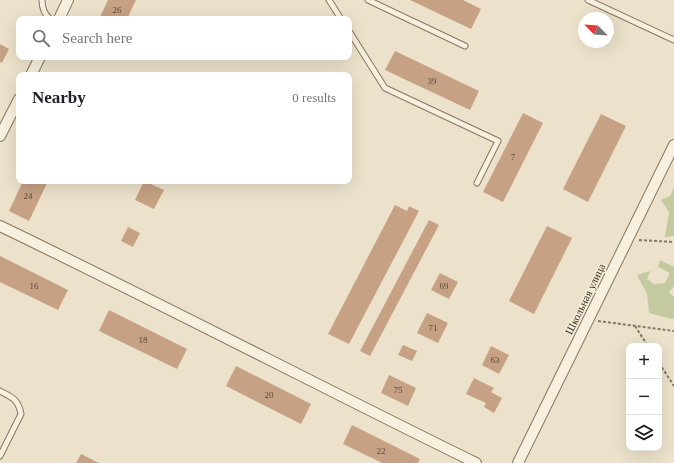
<!DOCTYPE html>
<meta charset="utf-8">
<style>
body{margin:0;font-family:Georgia,serif;background:#f2f2f2;color:#202124}
.controls{position:absolute;right:12px;bottom:12px;display:grid;overflow:hidden;border-radius:8px;box-shadow:0 4px 16px #0002}
.controls button{width:36px;height:36px;display:grid;place-items:center;padding:0;border:0;border-bottom:1px solid #e0e0e0;background:#fff;color:#202124;font:20px sans-serif}
.compass{position:absolute;left:578px;top:12px;width:36px;height:36px;border-radius:50%;background:#fff;box-shadow:0 4px 16px #0002;rotate:295deg}
.list{margin:0;padding:0;list-style:none}
h2{display:flex;justify-content:space-between;align-items:center;height:52px;margin:0;padding:0 16px;font-size:17px}
h2 small{font-size:13px;font-weight:400;color:#757577}
.icon{flex:none;width:22px;height:22px;fill:none;stroke:currentColor;stroke-width:2;stroke-linecap:round;stroke-linejoin:round}
.map{position:relative;flex:none;width:674px;height:463px;overflow:hidden}
.search{position:absolute;background:#fff;box-shadow:0 4px 16px #0002;left:16px;top:16px;width:336px;height:44px;display:flex;align-items:center;gap:10px;box-sizing:border-box;padding:0 14px;border-radius:8px;color:#757577;font-size:15px}
.panel{position:absolute;background:#fff;box-shadow:0 4px 16px #0002;left:16px;top:72px;width:336px;height:112px;border-radius:8px}
.map>svg:first-child{display:block}
</style>
<div class="map">
<svg width="674" height="463" viewBox="0 0 674 463">
<rect width="100%" height="100%" fill="#ece2cb"/>
<g fill="#c4c99f">
<path d="M674,187v49l-9,1 4,-25 -8,-12 9,-4z"/>
<path d="M660,260l14,7v19l-5,6 5,5v21l-2,1 -23,-6 -2,-19 -10,-19 13,-4 -3,8 7,5 11,-1 5,-10 -12,-6z"/>
</g>
<g fill="#c6a184">
<path d="M108,0h28l-9,19h-28z"/>
<path d="M410,0h53l18,9 -10,20z"/>
<path d="M0,44l9,5 -7,14 -2,-1z"/>
<path d="M395,51l84,40 -9,19 -85,-40z"/>
<path d="M523,113l20,10 -40,79 -20,-10z"/>
<path d="M601,114l25,12 -38,76 -25,-13z"/>
<path d="M23,181h25l-19,40 -20,-10z"/>
<path d="M144,181l20,9 -10,19 -19,-9z"/>
<path d="M395,205l12,6 2,-5 10,5 -70,133 -21,-10z"/>
<path d="M429,220l10,5 -69,131 -10,-5z"/>
<path d="M547,226l25,12 -38,76 -25,-13z"/>
<path d="M128,227l12,6 -7,14 -12,-6z"/>
<path d="M0,256l68,34 -10,20 -58,-28z"/>
<path d="M440,273l18,9 -9,17 -18,-9z"/>
<path d="M109,310l78,39 -10,20 -78,-38z"/>
<path d="M427,313l21,10 -10,20 -21,-10z"/>
<path d="M403,345l14,6 -5,10 -14,-6z"/>
<path d="M491,346l18,9 -10,19 -17,-9z"/>
<path d="M236,366l75,38 -10,20 -75,-38z"/>
<path d="M389,375l27,13 -8,18 -27,-13z"/>
<path d="M474,378l20,10 -3,4 11,6 -8,15 -10,-6 2,-4 -20,-9z"/>
<path d="M352,425l68,34 -2,4h-36l-39,-19z"/>
<path d="M81,454l18,9h-23z"/>
</g>
<g fill="none" stroke-linecap="round" stroke-linejoin="round">
<defs>
<g id="service">
<path d="M42,0c0,7 2,14 8,19"/>
<path d="M329,0l12,19"/>
<path d="M368,0l97,46"/>
<path d="M588,0l86,40"/>
<path d="M349,31l36,57 113,53 -21,42"/>
<path d="M0,391c13,7 18,8 21,23l-21,42"/>
</g>
<g id="minor">
<path d="M59,19l9,-19"/>
<path d="M31,75l9,-18"/>
<path d="M0,136l19,-37"/>
<path d="M0,226c160,77 317,159 476,237"/>
<path d="M518,463l156,-318"/>
</g>
</defs>
<use href="#service" stroke="#877660" stroke-width="7"/>
<use href="#minor" stroke="#877660" stroke-width="12"/>
<g stroke="#877660" stroke-width="2" stroke-dasharray="3 2" stroke-linecap="butt">
<path d="M639,240l35,2"/>
<path d="M598,321l76,10"/>
<path d="M635,326l13,20"/>
<path d="M659,363l15,23"/>
</g>
<use href="#service" stroke="#f7f0de" stroke-width="5"/>
<use href="#minor" stroke="#f7f0de" stroke-width="10"/>
</g>
<g text-anchor="middle" stroke-width="3" stroke-linejoin="round" paint-order="stroke">
<g font-size="9" fill="#5c4b3a">
<text x="117" y="13">26</text>
<text x="432" y="84">39</text>
<text x="513" y="160">7</text>
<text x="28" y="199">24</text>
<text x="34" y="289">16</text>
<text x="444" y="289">69</text>
<text x="433" y="331">71</text>
<text x="143" y="343">18</text>
<text x="495" y="363">63</text>
<text x="398" y="393">75</text>
<text x="269" y="398">20</text>
<text x="381" y="454">22</text>
</g>
<g font-size="11" fill="#392e22" stroke="#f4edda">
<text transform="translate(585 299) rotate(-64)" y="4">Школьная улица</text>
</g>
</g>
</svg>
<div class="controls">
<button>+</button>
<button>−</button>
<button><svg class="icon" aria-label="layers" viewBox="0 0 24 24"><path d="M12 4l9 5-9 5-9-5zM3 14l9 5 9-5"/></svg></button>
</div>
<svg class="compass" viewBox="-18 -18 36 36"><path d="M0-13l5 13h-10z" fill="#e53935"/><path d="M0 13l5-13h-10z" fill="#757577"/></svg>
<div class="search"><svg class="icon" aria-label="search" viewBox="0 0 24 24"><circle cx="10" cy="10" r="6"/><path d="M15 15l6 6"/></svg>Search here</div>
<section class="panel">
<h2>Nearby<small>0 results</small></h2>
<ul class="list">
</ul>
</section>
</div>
